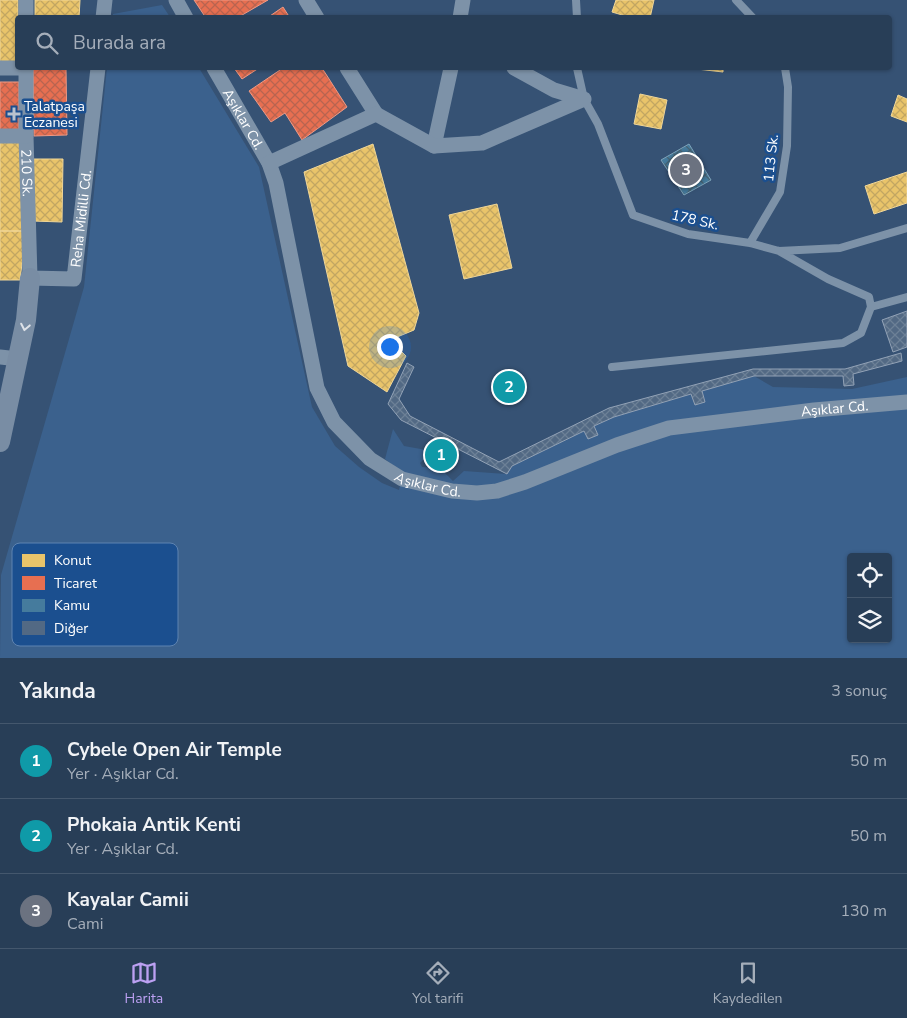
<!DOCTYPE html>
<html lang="tr">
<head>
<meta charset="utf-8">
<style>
	:root { --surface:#283e57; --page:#344961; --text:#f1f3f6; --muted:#a5aeba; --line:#44576d; --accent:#bca0f2 }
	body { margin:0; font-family:"Nunito Sans",sans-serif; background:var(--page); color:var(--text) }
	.controls { position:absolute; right:15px; bottom:15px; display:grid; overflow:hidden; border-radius:5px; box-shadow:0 1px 4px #0004 }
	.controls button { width:45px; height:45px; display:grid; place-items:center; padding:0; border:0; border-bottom:1px solid var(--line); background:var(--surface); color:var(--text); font:25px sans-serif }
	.you { position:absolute; left:389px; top:346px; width:18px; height:18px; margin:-12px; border:4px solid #fff; border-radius:50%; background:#1a73e8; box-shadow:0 0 0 8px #1a73e833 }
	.badge { display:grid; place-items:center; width:32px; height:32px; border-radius:50%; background:var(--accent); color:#fff; font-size:16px; font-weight:700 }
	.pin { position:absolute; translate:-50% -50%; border:2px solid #fff; box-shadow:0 1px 5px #0006 }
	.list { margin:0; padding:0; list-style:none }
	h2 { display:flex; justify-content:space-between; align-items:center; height:65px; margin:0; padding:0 20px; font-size:21px }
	h2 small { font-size:16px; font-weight:400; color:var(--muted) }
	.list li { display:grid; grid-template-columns:32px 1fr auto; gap:15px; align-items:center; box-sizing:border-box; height:75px; padding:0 20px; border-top:1px solid var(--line) }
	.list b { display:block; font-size:19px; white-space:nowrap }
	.list p { margin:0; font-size:16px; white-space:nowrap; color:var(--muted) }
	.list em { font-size:16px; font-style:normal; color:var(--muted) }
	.icon { flex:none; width:28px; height:28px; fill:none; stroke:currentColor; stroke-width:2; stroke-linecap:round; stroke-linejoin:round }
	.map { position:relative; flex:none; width:907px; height:658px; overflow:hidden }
	.search { position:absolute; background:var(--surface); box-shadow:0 1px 4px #0004; left:15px; right:15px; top:15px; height:55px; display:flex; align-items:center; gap:12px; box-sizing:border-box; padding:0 18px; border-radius:5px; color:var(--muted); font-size:19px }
	.sheet { height:290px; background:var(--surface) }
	nav { display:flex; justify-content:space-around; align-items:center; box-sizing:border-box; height:70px; border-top:1px solid var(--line); background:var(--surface); font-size:14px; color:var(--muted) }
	nav a { display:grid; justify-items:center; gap:2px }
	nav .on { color:var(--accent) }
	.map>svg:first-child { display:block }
</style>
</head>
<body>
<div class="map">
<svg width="907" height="658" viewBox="0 0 907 658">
	<defs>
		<pattern id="homes-cross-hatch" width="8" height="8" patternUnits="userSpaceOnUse" patternTransform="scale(1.25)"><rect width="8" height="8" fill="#e9c46a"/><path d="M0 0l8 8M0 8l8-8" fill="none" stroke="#c2a662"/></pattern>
		<pattern id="shops-cross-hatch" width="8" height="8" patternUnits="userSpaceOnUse" patternTransform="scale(1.25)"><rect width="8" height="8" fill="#e76f51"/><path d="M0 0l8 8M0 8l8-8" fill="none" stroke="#b86450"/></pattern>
		<pattern id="public-cross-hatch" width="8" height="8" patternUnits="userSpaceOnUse" patternTransform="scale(1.25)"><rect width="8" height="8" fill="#457b9d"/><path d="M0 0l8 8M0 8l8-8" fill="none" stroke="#486474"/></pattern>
		<pattern id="building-cross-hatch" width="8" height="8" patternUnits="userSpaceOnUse" patternTransform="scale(1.25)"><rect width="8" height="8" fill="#526984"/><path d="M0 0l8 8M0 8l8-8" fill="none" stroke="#6c8096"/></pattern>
	</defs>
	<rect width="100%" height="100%" fill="#365274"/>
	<path fill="#3b618d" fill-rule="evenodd" d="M162,5l8,12h-57v-3z
		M107,68h92l60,99 53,240 23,39 24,21 23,16 17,7 4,-17 -18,-14 8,-30 11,17 28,5 -12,12 2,4 18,1 13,13 11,-10 42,3 6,-8 72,-35 4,8 10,-4 -4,-9 20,-9 77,-23 4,11 10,-3 -3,-11 52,-15 19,11 79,2 55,-12v281h-907l1,-83 83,-288zM851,557h37v82h-37z"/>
	<path fill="url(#homes-cross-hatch)" stroke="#f0d697" d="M0,0h18v62h-18z
		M35,0h45l-1,18h-44z
		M616,0h38l-4,18h-18l-20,-6z
		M688,68h35v4z
		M640,94l27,6 -6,29 -27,-5z
		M898,95l9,4v23l-16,-6z
		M24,138l2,93h-26v-92z
		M373,144l46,169 -5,17 -24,10 16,16 -19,36 -39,-26 -44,-194z
		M33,159h30l-1,63 -30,-1z
		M907,172v31l-33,11 -9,-28z
		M497,204l15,64 -48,11 -15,-64z
		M0,231h26l-6,49h-20z"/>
	<path fill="url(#shops-cross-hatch)" stroke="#ee9a85" d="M194,0h74l-31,18h-31z
		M283,7l7,11h-23z
		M33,68h33l1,67 -33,1z
		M234,68h25l-17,11z
		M283,68h39l25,39 -45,33 -17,-27 -14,9 -22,-31z
		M0,82h19v50h-19z"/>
	<path fill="url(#public-cross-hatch)" stroke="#7da3ba" d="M689,144l22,36 -27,15 -23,-35z"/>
	<path fill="url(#building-cross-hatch)" stroke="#92a2b6" d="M907,311v36l-14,5 -11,-32z
		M901,353l1,8 -49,13 1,11 -10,1 -1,-10h-89l-52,15 3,11 -10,3 -4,-11 -77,23 -20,9 4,9 -10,4 -4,-8 -72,35 -5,8 -106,-54 -13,-16 19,-41 7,4 -15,32 11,17 89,46 110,-54 144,-39h92z"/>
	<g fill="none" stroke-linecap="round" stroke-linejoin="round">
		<path stroke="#7d92a8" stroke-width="8" d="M576,0l1,18
			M736,0l17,18
			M577,68l7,31 14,25 35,91 55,19 62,9 29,8 61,-3 67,-20
			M750,243l30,-51 7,-46 1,-59 -3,-19
			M871,307l36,-10
			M612,367l231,-24 18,-10 10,-26 -2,-10 -41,-18 -49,-28"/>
		<g stroke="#7d92a8" stroke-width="15">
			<path d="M176,0l10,18"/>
			<path d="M306,0l11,18"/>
			<path d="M26,18v-18"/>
			<path d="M103,18l2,-18"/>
			<path d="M460,18l3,-18"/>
			<path d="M0,68h26"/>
			<path id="s1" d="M26,68v68l4,142 44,1 24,-211"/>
			<path id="s2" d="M214,68l55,95 7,20 41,205 17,34 36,37 32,20 50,12 25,2 20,-2 28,-9 92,-37 52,-17 145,-18 93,-8"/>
			<path d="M347,68l29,46"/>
			<path d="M0,136h26"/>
			<path d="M434,146l17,-78"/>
			<path d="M269,163l107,-49 58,32 48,-3 102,-44 -30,-9 -40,-22"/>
			<path d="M0,357l18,2"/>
		</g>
		<path stroke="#798da4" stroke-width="20" d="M0,442l26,-122 4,-42"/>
	</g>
	<defs><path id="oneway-chevron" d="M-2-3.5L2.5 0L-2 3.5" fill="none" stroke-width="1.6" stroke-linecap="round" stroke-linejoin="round" transform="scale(1.25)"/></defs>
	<use stroke="#dee2e8" href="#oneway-chevron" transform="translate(25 327) rotate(101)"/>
	<path fill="#b9c2ce" stroke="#1b4f8f" stroke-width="2" d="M11.5 106.5h5v5h5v5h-5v5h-5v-5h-5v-5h5z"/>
	<g text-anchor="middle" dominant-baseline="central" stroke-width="5" stroke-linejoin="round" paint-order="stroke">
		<g font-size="14" fill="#fff" stroke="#1b4f8f" text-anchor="start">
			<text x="24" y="106">Talatpaşa<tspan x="24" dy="16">Eczanesi</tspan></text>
		</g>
		<g font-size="14" fill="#fff" stroke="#1b4f8f">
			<text stroke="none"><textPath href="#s2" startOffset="59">Aşıklar Cd.</textPath></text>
			<text transform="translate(771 158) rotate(-84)">113 Sk.</text>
			<text stroke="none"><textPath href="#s1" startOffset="105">210 Sk.</textPath></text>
			<text stroke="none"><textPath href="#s1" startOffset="315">Reha Midilli Cd.</textPath></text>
			<text transform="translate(695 220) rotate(13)">178 Sk.</text>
			<text stroke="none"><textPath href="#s2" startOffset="914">Aşıklar Cd.</textPath></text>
			<text stroke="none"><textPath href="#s2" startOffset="494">Aşıklar Cd.</textPath></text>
		</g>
	</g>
	<rect x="12" y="543" width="166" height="103" rx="8" fill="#1b4f8f" stroke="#5f84b1" stroke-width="1"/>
	<rect x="22" y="554" width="23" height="13" fill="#e9c46a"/>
	<rect x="22" y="576" width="23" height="14" fill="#e76f51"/>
	<rect x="22" y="599" width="23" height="13" fill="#457b9d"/>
	<rect x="22" y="621" width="23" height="14" fill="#526984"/>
	<g font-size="14" fill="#fff">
		<text x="54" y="565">Konut</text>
		<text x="54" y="588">Ticaret</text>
		<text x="54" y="610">Kamu</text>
		<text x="54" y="633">Diğer</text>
	</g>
</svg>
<div class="controls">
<button><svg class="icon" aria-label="locate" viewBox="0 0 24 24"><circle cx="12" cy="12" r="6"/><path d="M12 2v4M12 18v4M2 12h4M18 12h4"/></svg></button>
<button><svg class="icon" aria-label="layers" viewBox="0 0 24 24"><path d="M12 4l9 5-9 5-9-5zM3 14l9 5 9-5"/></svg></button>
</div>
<div class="you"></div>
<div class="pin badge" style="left:441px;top:455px;background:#0f9aa8">1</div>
<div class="pin badge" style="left:509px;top:387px;background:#0f9aa8">2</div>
<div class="pin badge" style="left:686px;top:170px;background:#6b7280">3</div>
<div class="search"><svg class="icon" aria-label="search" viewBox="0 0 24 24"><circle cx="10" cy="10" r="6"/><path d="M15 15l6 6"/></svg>Burada ara</div>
</div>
<section class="sheet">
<h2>Yakında<small>3 sonuç</small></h2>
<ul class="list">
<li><span class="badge" style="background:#0f9aa8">1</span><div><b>Cybele Open Air Temple</b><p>Yer · Aşıklar Cd.</p></div><em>50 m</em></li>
<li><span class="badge" style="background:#0f9aa8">2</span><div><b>Phokaia Antik Kenti</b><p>Yer · Aşıklar Cd.</p></div><em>50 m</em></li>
<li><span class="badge" style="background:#6b7280">3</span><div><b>Kayalar Camii</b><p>Cami</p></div><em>130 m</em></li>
</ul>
</section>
<nav>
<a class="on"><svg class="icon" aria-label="map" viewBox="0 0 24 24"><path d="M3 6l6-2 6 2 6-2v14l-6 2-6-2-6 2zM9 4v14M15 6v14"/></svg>Harita</a>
<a><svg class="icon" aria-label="directions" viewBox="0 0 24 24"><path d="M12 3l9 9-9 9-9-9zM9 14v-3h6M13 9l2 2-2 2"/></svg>Yol tarifi</a>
<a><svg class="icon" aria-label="saved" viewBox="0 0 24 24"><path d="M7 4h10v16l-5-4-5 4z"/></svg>Kaydedilen</a>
</nav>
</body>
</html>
